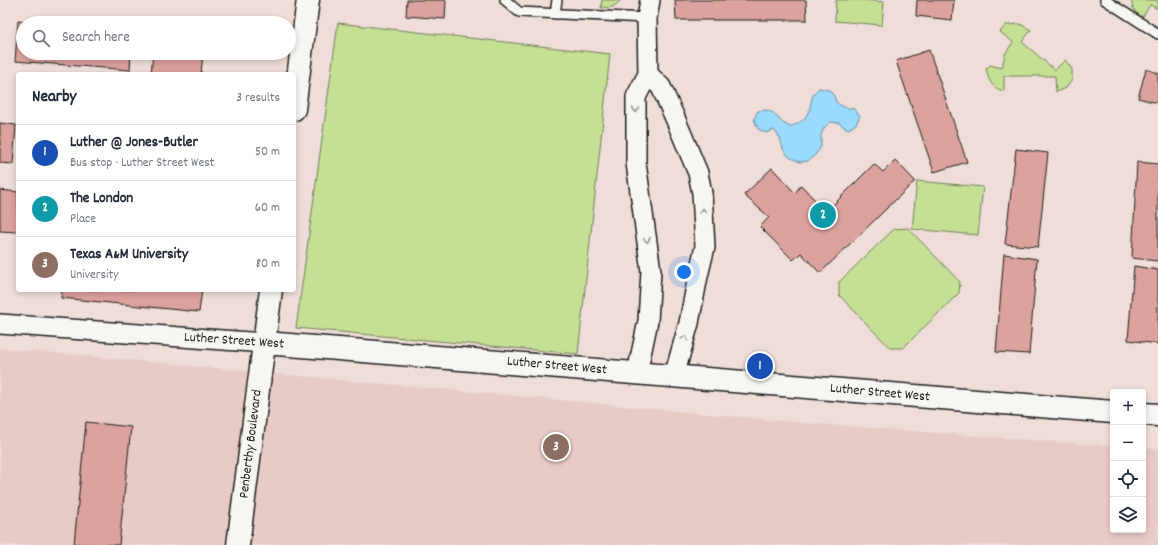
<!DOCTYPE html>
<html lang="en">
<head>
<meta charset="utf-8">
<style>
	:root { --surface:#fff; --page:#f2f2f3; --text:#1f2937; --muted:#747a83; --line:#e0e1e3; --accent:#7c3aed }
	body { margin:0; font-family:Dekko,sans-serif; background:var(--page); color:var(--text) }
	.controls { position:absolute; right:12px; bottom:12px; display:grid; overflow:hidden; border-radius:4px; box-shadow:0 2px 6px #0003 }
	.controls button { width:36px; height:36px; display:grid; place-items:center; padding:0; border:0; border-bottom:1px solid var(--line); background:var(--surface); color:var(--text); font:20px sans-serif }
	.you { position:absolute; left:684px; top:272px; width:14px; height:14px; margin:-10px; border:3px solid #fff; border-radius:50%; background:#1a73e8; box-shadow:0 0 0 6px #1a73e833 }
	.badge { display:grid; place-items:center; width:26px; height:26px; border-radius:50%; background:var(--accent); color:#fff; font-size:13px; font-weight:700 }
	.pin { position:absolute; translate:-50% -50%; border:2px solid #fff; box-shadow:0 1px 4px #0006 }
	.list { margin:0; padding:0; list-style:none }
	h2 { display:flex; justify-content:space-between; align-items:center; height:52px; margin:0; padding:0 16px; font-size:17px }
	h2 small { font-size:13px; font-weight:400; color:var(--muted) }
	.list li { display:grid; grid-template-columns:26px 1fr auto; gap:12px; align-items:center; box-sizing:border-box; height:56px; padding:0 16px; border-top:1px solid var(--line) }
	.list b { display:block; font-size:15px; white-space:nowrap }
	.list p { margin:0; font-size:13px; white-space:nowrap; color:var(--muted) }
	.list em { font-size:13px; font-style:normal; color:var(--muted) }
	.icon { flex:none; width:22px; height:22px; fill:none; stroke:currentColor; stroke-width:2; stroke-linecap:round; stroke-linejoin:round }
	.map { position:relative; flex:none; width:1158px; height:545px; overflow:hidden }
	.search { position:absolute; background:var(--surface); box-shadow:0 2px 6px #0003; left:16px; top:16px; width:280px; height:44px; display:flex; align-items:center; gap:10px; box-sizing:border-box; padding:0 14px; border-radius:22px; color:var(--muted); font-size:15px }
	.panel { position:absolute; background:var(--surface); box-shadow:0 2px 6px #0003; left:16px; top:72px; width:280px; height:220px; border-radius:4px }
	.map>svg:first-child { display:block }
</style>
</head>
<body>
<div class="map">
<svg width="1158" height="545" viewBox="0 0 1158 545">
	<rect width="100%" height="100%" fill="#eeddd8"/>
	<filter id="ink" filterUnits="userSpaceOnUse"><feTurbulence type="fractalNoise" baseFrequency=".025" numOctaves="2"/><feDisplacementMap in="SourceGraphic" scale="8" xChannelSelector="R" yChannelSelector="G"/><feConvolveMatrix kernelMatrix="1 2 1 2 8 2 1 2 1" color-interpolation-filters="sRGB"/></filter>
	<g filter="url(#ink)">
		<path fill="#e9cbc6" d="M0,348l805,75 308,23v84h30v-82l15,1v96h-1158z"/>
		<path fill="#c5df95" stroke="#707e58" d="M602,0h19l-8,7 -12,1z
			M836,0h27l21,2 -2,23 -47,-4z
			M1132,0h26v9l-8,-4 -8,13c-6,-5 -11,-10 -10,-18z
			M338,23l272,31 -32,300 -282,-26z
			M1020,24l11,6 -9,12 33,28 10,-10 7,9v11l-6,8 -10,4 -1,-16h-51v15c-13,-3 -15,-10 -18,-22l4,-4 12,3 3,-14 8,-12 -13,-10 6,-7z
			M917,181l66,6 -5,48 -66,-6z
			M908,228l52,54 -1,11 -56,55h-13l-51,-53v-13l55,-53z"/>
		<path fill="#9adafc" stroke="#688ea2" d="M819,88l10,2 5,6 2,6 7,5 11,2 6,7 -4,8 -7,5 -5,-2 -5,-4 -9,-1 -6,6 -3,7v12l-5,7 -8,7 -8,1 -11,-5 -6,-8 -3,-11 -6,-8 -8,3 -8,-4 -4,-10 4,-8 8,-1 6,2 11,11 7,4c6,-3 13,-5 16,-11 8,-11 1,-17 13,-28z"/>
		<path fill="#dca29d" stroke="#1c1c1c" d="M407,0h39l-1,19 -39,-3z
			M675,0h131l1,20h-131z
			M917,0h37l-2,20 -36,-4z
			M18,21l26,2h-21v30h108l-1,17 -115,-9z
			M929,50l38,112 -33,10 -38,-111z
			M153,53h50l-2,21h-50z
			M1146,69l12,4v30l-20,-5z
			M0,123l16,2 -3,39 -13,-1z
			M1016,149l32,4 -10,94 -33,-3z
			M895,160l20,21 -95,92 -19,-20 -8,7 -33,-33 9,-10 -25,-22 28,-27 23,25 6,-8 25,27 48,-48 9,8z
			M1137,162l21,2v97l-26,-3z
			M0,190l18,2v40l-18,-1z
			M1004,254l33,5 -8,95 -33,-2z
			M1134,266l24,4v74l-30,-4z
			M62,290h140l-3,22 -138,-14z
			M86,422l45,5 -12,118 -45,-1z"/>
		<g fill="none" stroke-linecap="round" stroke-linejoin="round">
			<defs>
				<path id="service" d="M505,0l14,12 128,6
					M1105,0l53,34
					M555,14l2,-14"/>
				<path id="minor" d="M648,74l13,13 14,31 23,55 4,20 3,54 -7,29 -9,47 -15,53
					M0,324l265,19
					M637,373l11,-52 3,-50 -15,-108v-66l12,-23 -1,-56 3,-18"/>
				<path id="tertiary" d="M294,109l14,-109
					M265,343l848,69
					M1143,414l15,1
					M238,545l33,-255"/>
			</defs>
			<use href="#service" stroke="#1c1c1c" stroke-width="12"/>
			<use href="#minor" stroke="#1c1c1c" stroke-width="22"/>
			<use href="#tertiary" stroke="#1c1c1c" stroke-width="25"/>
			<use href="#service" stroke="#f6f6f2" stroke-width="9"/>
			<use href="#minor" stroke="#f6f6f2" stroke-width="19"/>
			<use href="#tertiary" stroke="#f6f6f2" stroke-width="22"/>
		</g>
		<defs><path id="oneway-chevron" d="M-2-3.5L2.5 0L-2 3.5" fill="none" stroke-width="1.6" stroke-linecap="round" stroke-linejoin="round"/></defs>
		<g stroke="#949492">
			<use href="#oneway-chevron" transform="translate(636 110) rotate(90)"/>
			<use href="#oneway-chevron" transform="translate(703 211) rotate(-93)"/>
			<use href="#oneway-chevron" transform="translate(647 240) rotate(82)"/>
			<use href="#oneway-chevron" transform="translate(685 338) rotate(-74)"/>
		</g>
	</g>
	<g text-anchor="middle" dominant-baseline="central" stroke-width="3.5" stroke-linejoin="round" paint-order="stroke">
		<g font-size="14" fill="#1c1c1c" stroke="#f6f6f2">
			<text transform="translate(234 341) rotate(4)">Luther Street West</text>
			<text transform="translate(557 366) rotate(5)">Luther Street West</text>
			<text transform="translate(880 393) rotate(5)">Luther Street West</text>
			<text transform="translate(251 444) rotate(-83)">Penberthy Boulevard</text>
		</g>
	</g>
</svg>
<div class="controls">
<button>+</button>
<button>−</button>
<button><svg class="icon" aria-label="locate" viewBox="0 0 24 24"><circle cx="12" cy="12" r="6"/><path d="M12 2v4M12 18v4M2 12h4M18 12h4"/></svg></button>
<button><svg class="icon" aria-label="layers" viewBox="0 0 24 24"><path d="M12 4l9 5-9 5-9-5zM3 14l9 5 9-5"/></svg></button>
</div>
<div class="you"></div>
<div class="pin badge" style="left:760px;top:366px;background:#1a4fb4">1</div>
<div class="pin badge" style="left:823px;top:215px;background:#0f9aa8">2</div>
<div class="pin badge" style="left:556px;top:447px;background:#8d6e63">3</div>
<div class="search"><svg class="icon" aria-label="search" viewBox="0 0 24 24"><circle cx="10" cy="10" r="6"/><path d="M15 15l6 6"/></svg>Search here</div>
<section class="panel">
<h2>Nearby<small>3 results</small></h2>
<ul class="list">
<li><span class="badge" style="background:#1a4fb4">1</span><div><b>Luther @ Jones-Butler</b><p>Bus stop · Luther Street West</p></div><em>50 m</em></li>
<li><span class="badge" style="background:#0f9aa8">2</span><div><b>The London</b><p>Place</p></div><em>60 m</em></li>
<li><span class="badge" style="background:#8d6e63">3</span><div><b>Texas A&amp;M University</b><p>University</p></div><em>80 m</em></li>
</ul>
</section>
</div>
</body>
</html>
